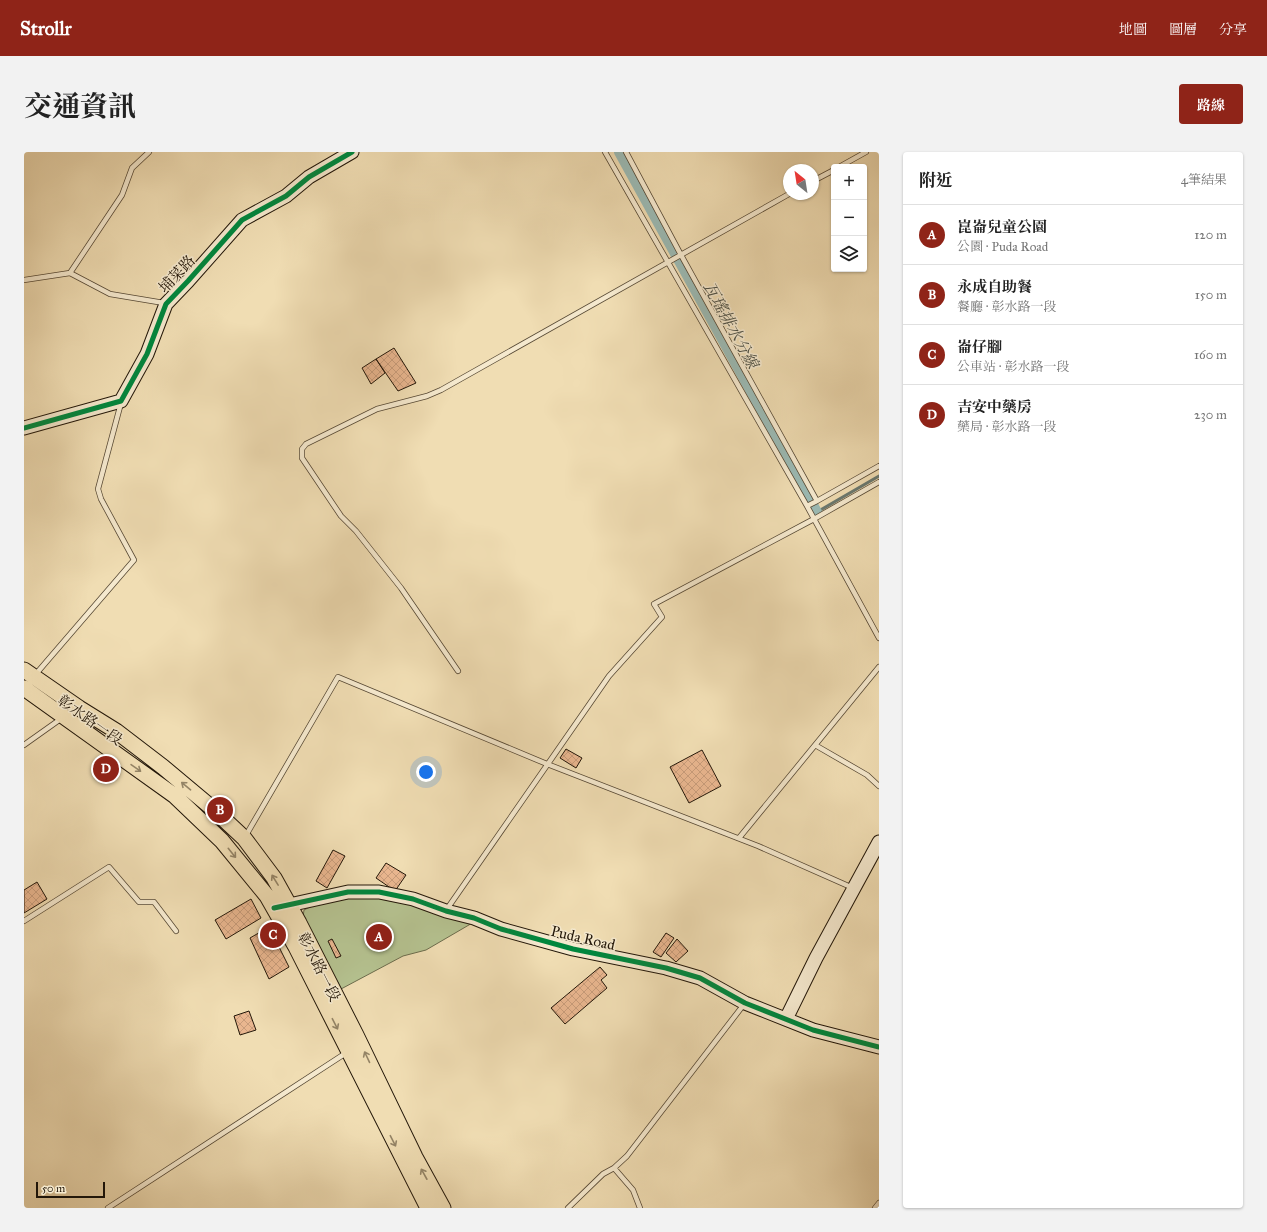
<!DOCTYPE html>
<html lang="zh-TW">
<head>
<meta charset="utf-8">
<style>
	:root { --surface:#fff; --page:#f2f2f2; --text:#222; --muted:#767676; --line:#e0e0e0; --accent:#8f2418 }
	body { margin:0; font-family:"IM FELL Great Primer","Noto Serif TC",serif; background:var(--page); color:var(--text) }
	.controls { position:absolute; right:12px; top:12px; display:grid; overflow:hidden; border-radius:4px; box-shadow:0 1px 3px #0004 }
	.controls button { width:36px; height:36px; display:grid; place-items:center; padding:0; border:0; border-bottom:1px solid var(--line); background:var(--surface); color:var(--text); font:20px sans-serif }
	.compass { position:absolute; left:759px; top:12px; width:36px; height:36px; border-radius:50%; background:var(--surface); box-shadow:0 1px 3px #0004; rotate:330deg }
	.scale { position:absolute; left:12px; bottom:10px; width:69px; box-sizing:border-box; padding-left:4px; border:2px solid #231709; border-top:0; font-size:11px; line-height:14px; white-space:nowrap; color:#231709; -webkit-text-stroke:3px #f5e9ce; paint-order:stroke }
	.you { position:absolute; left:402px; top:620px; width:14px; height:14px; margin:-10px; border:3px solid #fff; border-radius:50%; background:#1a73e8; box-shadow:0 0 0 6px #1a73e833 }
	.badge { display:grid; place-items:center; width:26px; height:26px; border-radius:50%; background:var(--accent); color:#fff; font-size:13px; font-weight:700 }
	.pin { position:absolute; translate:-50% -50%; border:2px solid #fff; box-shadow:0 1px 4px #0006 }
	.list { margin:0; padding:0; list-style:none }
	h2 { display:flex; justify-content:space-between; align-items:center; height:52px; margin:0; padding:0 16px; font-size:17px }
	h2 small { font-size:13px; font-weight:400; color:var(--muted) }
	.list li { display:grid; grid-template-columns:26px 1fr auto; gap:12px; align-items:center; box-sizing:border-box; height:60px; padding:0 16px; border-top:1px solid var(--line) }
	.list b { display:block; font-size:15px; white-space:nowrap }
	.list p { margin:0; font-size:13px; white-space:nowrap; color:var(--muted) }
	.list em { font-size:13px; font-style:normal; color:var(--muted) }
	.icon { flex:none; width:22px; height:22px; fill:none; stroke:currentColor; stroke-width:2; stroke-linecap:round; stroke-linejoin:round }
	.map { position:relative; flex:none; width:855px; height:1056px; overflow:hidden; border-radius:4px }
	header { display:flex; align-items:center; gap:24px; box-sizing:border-box; height:56px; padding:0 20px; background:var(--accent); color:#fff }
	header strong { font-size:19px }
	nav { display:flex; gap:22px; margin-inline-start:auto; font-size:14px }
	.intro { display:flex; align-items:center; justify-content:space-between; box-sizing:border-box; height:96px; padding:0 24px }
	h1 { margin:0; font-size:28px }
	.button { padding:10px 18px; border-radius:4px; background:var(--accent); color:#fff; font-size:14px; font-weight:700 }
	main { display:flex; gap:24px; padding:0 24px }
	aside { flex:1; background:var(--surface); border-radius:4px; box-shadow:0 1px 3px #0004 }
	.map>svg:first-child { display:block }
</style>
</head>
<body>
<header>
<strong>Strollr</strong>
<nav><a>地圖</a><a>圖層</a><a>分享</a></nav>
</header>
<div class="intro"><h1>交通資訊</h1><a class="button">路線</a></div>
<main>
<div class="map">
<svg width="855" height="1056" viewBox="0 0 855 1056">
	<defs>
		<pattern id="building-cross-hatch" width="8" height="8" patternUnits="userSpaceOnUse"><rect width="8" height="8" fill="#e9b68f"/><path d="M0 0l8 8M0 8l8-8" fill="none" stroke="#c89c7a"/></pattern>
	</defs>
	<rect width="100%" height="100%" fill="#f0ddb3"/>
	<filter id="stains"><feTurbulence type="fractalNoise" baseFrequency=".005" numOctaves="4"/><feColorMatrix values="0 0 0 0 .2 0 0 0 0 .09 0 0 0 0 .02 0 0 0 .5 -.17"/></filter>
	<radialGradient id="worn" r=".72"><stop offset=".6" stop-color="#630" stop-opacity="0"/><stop offset="1" stop-color="#630" stop-opacity=".3"/></radialGradient>
	<path fill="#b5c290" stroke="#6c6c4c" d="M355,743l95,27 -48,28 -23,6 -62,33 -39,-65 2,-14 22,-11z"/>
	<g fill="none" stroke-linecap="round" stroke-linejoin="round">
		<path stroke="#6b7970" stroke-width="3" d="M793,360l62,-36"/>
		<path stroke="#9bbab4" stroke-width="10" d="M595,0l198,360"/>
	</g>
	<path fill="url(#building-cross-hatch)" stroke="#231709" d="M370,196l22,35 -18,8 -22,-32z
		M352,207l9,14 -14,11 -9,-16z
		M542,597l16,9 -6,10 -16,-10z
		M678,598l19,36 -32,17 -19,-36z
		M309,698l12,6 -18,32 -11,-7z
		M362,711l20,12 -11,16 -19,-13z
		M13,730l10,17 -23,14v-23z
		M227,747l10,19 -35,21 -11,-19z
		M245,775l20,40 -20,12 -19,-41z
		M642,781l8,5 -13,19 -8,-5z
		M308,787l9,17 -5,2 -8,-17z
		M653,787l11,12 -12,11 -10,-9z
		M576,815l7,8 -6,5 6,8 -42,36 -14,-16z
		M225,859l7,19 -16,5 -6,-19z"/>
	<g fill="none" stroke-linecap="round" stroke-linejoin="round">
		<defs>
			<path id="lane" d="M581,0l202,354 72,132
				M602,0l55,103 136,246 62,-35
				M815,15l27,-15
				M789,29l21,-11
				M46,121l52,-78 10,-27 17,-16
				M0,128l46,-7 40,21 54,9
				M783,354l10,-5
				M434,519l-57,-83 -45,-57 -15,-15 -39,-58v-9l4,-5 71,-35 50,-13 14,-6 348,-196
				M11,523l99,-115 -33,-61 -3,-10 23,-86
				M0,593l38,-27
				M791,593l52,30 12,11
				M221,685l93,-160 209,87 211,82 95,42
				M715,686l140,-171
				M423,757l162,-233 53,-59 -8,-13 160,-85 65,-37
				M0,769l85,-54 30,35h15l22,29
				M590,1016l19,22 7,18
				M84,1056l238,-155
				M544,1056l35,-34 11,-6 13,-12 118,-153
				M851,1056l4,-5"/>
			<path id="secondary" d="M0,276l97,-27 26,-47 19,-50 22,-23 54,-61 44,-24 23,-19 43,-25
				M256,755l68,-15h31l34,7 33,12 28,7 27,11 72,20 93,19 34,10 45,25 68,27 66,17
				M762,867l30,-61 63,-116"/>
			<path id="primary" d="M0,518l55,38 37,23 47,36 49,41 32,30 30,40 25,45 57,112 59,122 28,51
				M0,536l151,108 47,45 45,55 29,51 132,261"/>
		</defs>
		<use href="#lane" stroke="#564834" stroke-width="6"/>
		<use href="#secondary" stroke="#231709" stroke-width="15"/>
		<use href="#primary" stroke="#231709" stroke-width="17"/>
		<use href="#lane" stroke="#f5e9ce" stroke-width="4.5"/>
		<use href="#secondary" stroke="#f5e9ce" stroke-width="13"/>
		<use href="#primary" stroke="#f0ddb3" stroke-width="15"/>
		<defs>
			<path id="cycleway" d="M0,276l97,-27 26,-47 19,-50 22,-23 54,-61 44,-24 23,-19 43,-25
				M250,756l74,-16h31l34,7 33,12 28,7 27,11 72,20 93,19 34,10 45,25 68,27 66,17"/>
		</defs>
		<use href="#cycleway" stroke="#f5e9ce" stroke-width="8"/>
		<use href="#cycleway" stroke="#00873e" stroke-width="5"/>
	</g>
	<defs><path id="oneway-shaft" d="M-6 0H5M1.5-3L5.5 0L1.5 3" fill="none" stroke-width="1.6" stroke-linecap="round" stroke-linejoin="round"/></defs>
	<g stroke="#948466">
		<use href="#oneway-shaft" transform="translate(112 616) rotate(35)"/>
		<use href="#oneway-shaft" transform="translate(162 634) rotate(-140)"/>
		<use href="#oneway-shaft" transform="translate(208 701) rotate(51)"/>
		<use href="#oneway-shaft" transform="translate(251 728) rotate(-122)"/>
		<use href="#oneway-shaft" transform="translate(311 872) rotate(63)"/>
		<use href="#oneway-shaft" transform="translate(343 905) rotate(-115)"/>
		<use href="#oneway-shaft" transform="translate(369 989) rotate(63)"/>
		<use href="#oneway-shaft" transform="translate(400 1022) rotate(-119)"/>
	</g>
	<g text-anchor="middle" dominant-baseline="central" stroke-width="3" stroke-linejoin="round" paint-order="stroke">
		<g font-size="15" fill="#231709" stroke="#f5e9ce">
			<text transform="translate(153 122) rotate(-47)">埔菜路</text>
			<text transform="translate(66 568) rotate(35)">彰水路一段</text>
			<text transform="translate(559 786) rotate(13)">Puda Road</text>
			<text transform="translate(295 815) rotate(63)">彰水路一段</text>
		</g>
		<g font-size="16" font-style="italic" fill="#4d5045" stroke="#f5e9ce">
			<text transform="translate(707 173) rotate(61)">瓦瑤排水分線</text>
		</g>
	</g>
	<rect width="100%" height="100%" filter="url(#stains)"/>
	<rect width="100%" height="100%" fill="url(#worn)"/>
</svg>
<div class="controls">
<button>+</button>
<button>−</button>
<button><svg class="icon" aria-label="layers" viewBox="0 0 24 24"><path d="M12 4l9 5-9 5-9-5zM3 14l9 5 9-5"/></svg></button>
</div>
<svg class="compass" viewBox="-18 -18 36 36"><path d="M0-13l5 13h-10z" fill="#e53935"/><path d="M0 13l5-13h-10z" fill="#767676"/></svg>
<div class="scale">50 m</div>
<div class="you"></div>
<div class="pin badge" style="left:355px;top:785px">A</div>
<div class="pin badge" style="left:196px;top:658px">B</div>
<div class="pin badge" style="left:249px;top:783px">C</div>
<div class="pin badge" style="left:82px;top:617px">D</div>
</div>
<aside>
<h2>附近<small>4筆結果</small></h2>
<ul class="list">
<li><span class="badge">A</span><div><b>崑崙兒童公園</b><p>公園 · Puda Road</p></div><em>120 m</em></li>
<li><span class="badge">B</span><div><b>永成自助餐</b><p>餐廳 · 彰水路一段</p></div><em>150 m</em></li>
<li><span class="badge">C</span><div><b>崙仔腳</b><p>公車站 · 彰水路一段</p></div><em>160 m</em></li>
<li><span class="badge">D</span><div><b>吉安中藥房</b><p>藥局 · 彰水路一段</p></div><em>230 m</em></li>
</ul>
</aside>
</main>
</body>
</html>
